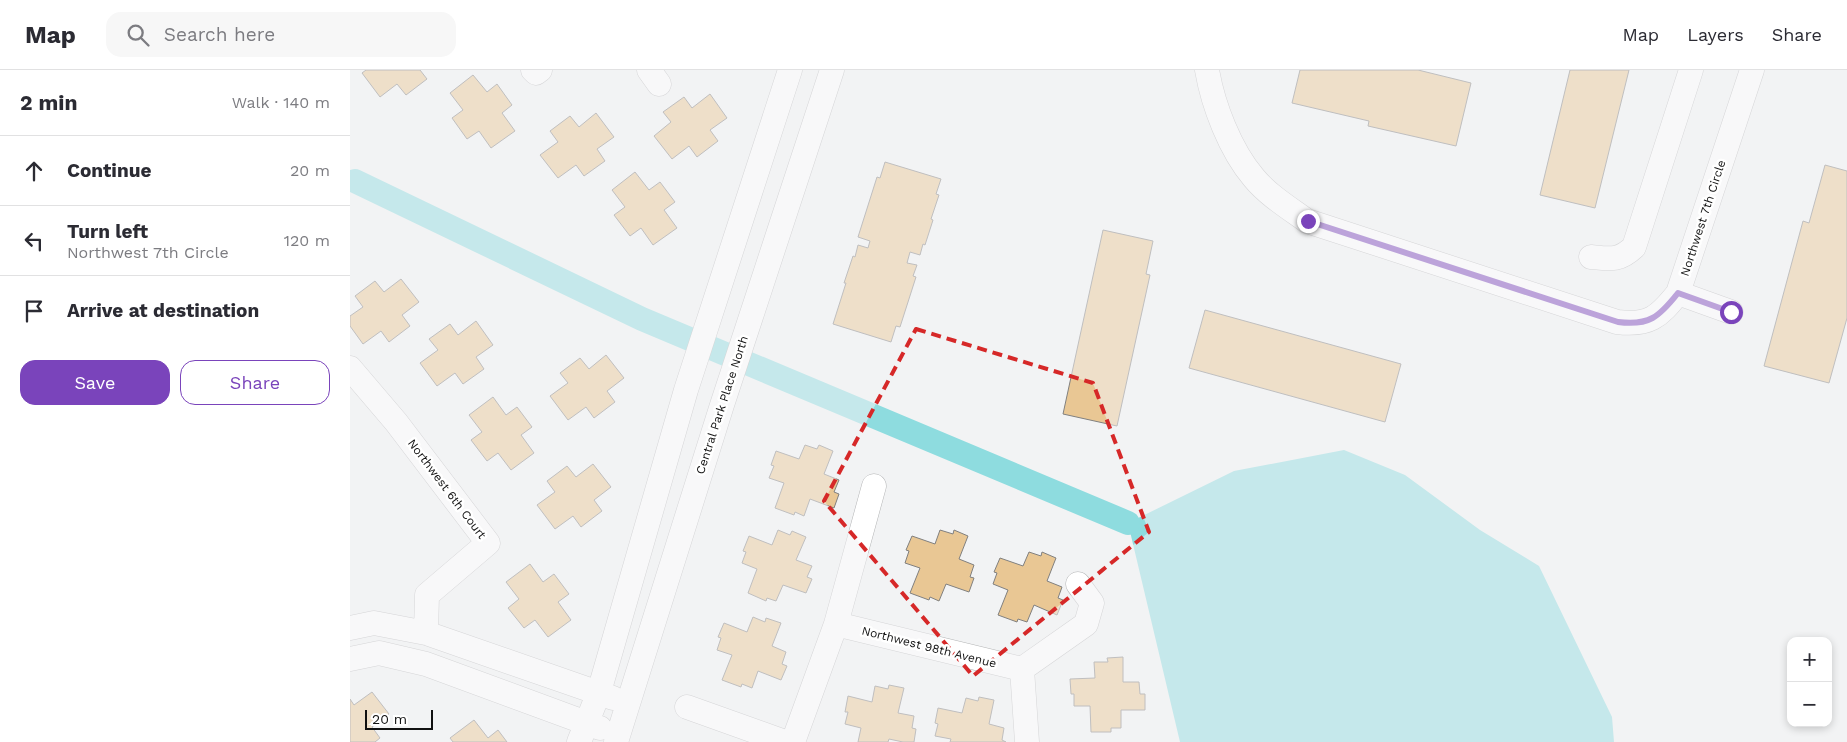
<!DOCTYPE html>
<html lang="en">
<head>
<meta charset="utf-8">
<style>
	:root { --surface:#fff; --page:#f7f7f7; --text:#2b2b33; --muted:#7c7c81; --line:#e1e1e2; --accent:#7a44bb }
	body { margin:0; font-family:"Work Sans",sans-serif; background:var(--page); color:var(--text) }
	.controls { position:absolute; right:15px; bottom:15px; display:grid; overflow:hidden; border-radius:10px; box-shadow:0 2px 8px #0003 }
	.controls button { width:45px; height:45px; display:grid; place-items:center; padding:0; border:0; border-bottom:1px solid var(--line); background:var(--surface); color:var(--text); font:25px sans-serif }
	.scale { position:absolute; left:15px; bottom:12px; width:68px; box-sizing:border-box; padding-left:5px; border:2px solid #111; border-top:0; font-size:14px; line-height:18px; white-space:nowrap; color:#111; -webkit-text-stroke:4px #fff; paint-order:stroke }
	.stop { position:absolute; width:15px; height:15px; margin:-11px; border:4px solid #7a44bb; border-radius:50%; background:#fff }
	.stop.end { background:#7a44bb; border-color:#fff; box-shadow:0 1px 5px #0008 }
	.list { margin:0; padding:0; list-style:none }
	h2 { display:flex; justify-content:space-between; align-items:center; height:65px; margin:0; padding:0 20px; font-size:21px }
	h2 small { font-size:16px; font-weight:400; color:var(--muted) }
	.list li { display:grid; grid-template-columns:32px 1fr auto; gap:15px; align-items:center; box-sizing:border-box; height:70px; padding:0 20px; border-top:1px solid var(--line) }
	.list b { display:block; font-size:19px; white-space:nowrap }
	.list p { margin:0; font-size:16px; white-space:nowrap; color:var(--muted) }
	.list em { font-size:16px; font-style:normal; color:var(--muted) }
	.actions { display:flex; gap:10px; padding:15px 20px }
	.actions a { flex:1; padding:11px 0; border:1px solid var(--accent); border-radius:15px; text-align:center; font-size:18px; color:var(--accent) }
	.actions .main { background:var(--accent); color:#fff }
	.icon { flex:none; width:28px; height:28px; fill:none; stroke:currentColor; stroke-width:2; stroke-linecap:round; stroke-linejoin:round }
	.map { position:relative; flex:none; width:1497px; height:672px; overflow:hidden }
	header { display:flex; align-items:center; gap:30px; box-sizing:border-box; height:70px; padding:0 25px; background:var(--surface); border-bottom:1px solid var(--line) }
	header strong { font-size:24px }
	nav { display:flex; gap:28px; margin-inline-start:auto; font-size:18px }
	.search { width:350px; height:45px; background:var(--page); display:flex; align-items:center; gap:12px; box-sizing:border-box; padding:0 18px; border-radius:15px; color:var(--muted); font-size:19px }
	main { display:flex }
	aside { flex:1; background:var(--surface) }
	.map>svg:first-child { display:block }
</style>
</head>
<body>
<header>
<strong>Map</strong>
<div class="search"><svg class="icon" aria-label="search" viewBox="0 0 24 24"><circle cx="10" cy="10" r="6"/><path d="M15 15l6 6"/></svg>Search here</div>
<nav><a>Map</a><a>Layers</a><a>Share</a></nav>
</header>
<main>
<aside>
<h2>2 min<small>Walk · 140 m</small></h2>
<ul class="list">
<li><svg class="icon" aria-label="ahead" viewBox="0 0 24 24"><path d="M12 20V5M6 11l6-6 6 6"/></svg><div><b>Continue</b></div><em>20 m</em></li>
<li><svg class="icon" aria-label="left" viewBox="0 0 24 24"><path d="M17 20v-9H6M10 6l-5 5 5 5"/></svg><div><b>Turn left</b><p>Northwest 7th Circle</p></div><em>120 m</em></li>
<li><svg class="icon" aria-label="arrive" viewBox="0 0 24 24"><path d="M6 21V4h12l-3 4 3 4H6"/></svg><div><b>Arrive at destination</b></div></li>
</ul>
<div class="actions"><a class="main">Save</a><a>Share</a></div>
</aside>
<div class="map">
<svg width="1497" height="672" viewBox="0 0 1497 672">
	<rect width="100%" height="100%" fill="#f2f3f4"/>
	<path fill="#8edcdf" d="M994,380l61,25 75,55 59,36 73,151 2,25h-434l-52,-219 106,-52z"/>
	<g fill="none" stroke-linecap="round" stroke-linejoin="round">
		<path stroke="#8edcdf" stroke-width="24" d="M5,111l287,138 486,204"/>
	</g>
	<path fill="#e9c794" stroke="#81807f" d="M16,0h54l7,9 -21,16 -9,-11 -17,13 -18,-24z
		M950,0h118l53,13 -15,63 -88,-20 1,-5 -77,-18z
		M1220,0h59l-34,138 -55,-13z
		M123,5l14,17 10,-8 15,21 -10,8 13,18 -24,17 -12,-17 -12,8 -15,-21 11,-8 -13,-17z
		M360,24l17,24 -17,12 8,11 -21,16 -8,-11 -17,13 -18,-23 17,-14 -8,-10 21,-15 8,11z
		M246,43l18,24 -17,12 8,12 -21,15 -8,-11 -18,13 -18,-23 18,-13 -8,-11 20,-15 9,11z
		M535,92l56,17 -5,15 3,1 -8,24 2,1 -8,25 -2,-1 -3,11 -10,-3 -3,11 10,2 -4,11 3,1 -16,50 -4,-1 -5,16 -58,-18 13,-41h-2l9,-27 2,1 3,-12 10,3 2,-7 -12,-4 19,-60 3,1z
		M1475,95l22,6v147l-18,65 -65,-17 39,-145 6,2z
		M285,102l14,18 11,-8 15,20 -11,8 13,18 -24,17 -12,-17 -11,8 -16,-21 11,-8 -13,-17z
		M753,160l50,11 -7,33 4,1 -33,151 -54,-12z
		M51,209l18,23 -17,13 8,11 -21,16 -8,-11 -18,13 -13,-18v-10l13,-9 -8,-11 20,-15 9,11z
		M855,240l196,54 -16,58 -196,-54z
		M126,251l17,24 -17,12 8,12 -21,15 -8,-11 -18,13 -17,-23 18,-13 -9,-11 21,-15 8,11z
		M256,285l18,23 -17,13 8,11 -21,16 -8,-11 -18,13 -18,-24 18,-13 -8,-10 20,-15 9,11z
		M143,327l13,18 11,-8 15,20 -11,8 13,18 -23,17 -13,-17 -11,8 -16,-21 11,-8 -13,-17z
		M455,375l12,4 2,-4 14,6 -9,23 15,6 -5,12 5,2 -5,14 -24,-9 -6,17 -9,-4 -1,3 -19,-7 9,-25 -15,-5 5,-12 -3,-1 5,-14 23,8z
		M243,394l18,23 -17,13 8,11 -21,16 -8,-11 -18,13 -18,-24 18,-13 -8,-11 20,-15 9,11z
		M428,460l12,5 2,-4 14,6 -10,23 16,6 -5,11 5,2 -6,14 -23,-8 -7,16 -9,-3 -1,3 -18,-8 9,-24 -15,-6 4,-11 -3,-1 6,-15 23,9z
		M590,460l13,4 1,-4 14,6 -9,23 15,6 -4,12 4,1 -5,14 -23,-8 -7,17 -9,-4 -1,3 -19,-7 10,-25 -15,-5 4,-12 -3,-1 6,-14 23,8z
		M679,482l12,4 1,-4 14,6 -9,23 15,6 -4,11 5,2 -6,15 -23,-10 -7,17 -9,-3 -1,3 -19,-7 10,-25 -15,-6 4,-11 -3,-1 6,-14 23,8z
		M180,494l13,18 11,-8 15,20 -11,8 13,18 -23,17 -13,-17 -11,8 -16,-20 11,-9 -13,-17z
		M403,547l12,5 1,-4 15,5 -9,23 14,6 -4,12 5,2 -6,14 -23,-9 -6,17 -10,-4 -1,3 -19,-7 10,-25 -15,-5 4,-12 -3,-1 6,-14 23,9z
		M773,587v25h16l1,12h5v16h-24v18h-10v4h-20l-1,-26h-16v-12h-3l-1,-15 25,-1 -1,-16h14l-1,-4z
		M539,615l15,3 -6,25 16,3 -2,12 4,1 -2,13h-11l-14,-3 -1,3h-30l3,-14 -16,-4 3,-12h-3l3,-16 24,6 3,-16 13,3z
		M22,622l17,22 -17,13 8,11 -5,4h-25v-43l4,6z
		M629,627l15,3 -5,24 15,4 -2,12 4,2h-56l1,-3 -16,-3 3,-12 -3,-1 3,-15 24,5 4,-15 12,3z
		M124,650l14,18 10,-8 9,12h-54l-3,-4z"/>
	<g fill="none" stroke-linecap="round" stroke-linejoin="round">
		<defs>
			<path id="minor" d="M183,0l3,3 4,-3
				M299,0l10,14
				M857,0c6,35 23,80 47,108 14,17 35,30 53,43l310,101c32,4 42,-5 61,-29l74,-223
				M1241,187c20,2 28,4 43,-10l57,-177
				M1328,223l53,19
				M0,298l46,54 92,121 -61,52 -1,38
				M486,554l38,-138
				M0,558l24,-5 52,10 187,65
				M0,589l29,-6 47,11 174,64
				M672,599l64,-45 6,-21 -14,-19
				M672,599l5,73
				M337,637l98,35
				M229,672l20,-50 87,-302 104,-320
				M266,672l106,-337 110,-335
				M443,672l43,-118 186,45"/>
		</defs>
		<use href="#minor" stroke="#b3b4b5" stroke-width="25"/>
		<use href="#minor" stroke="#fff" stroke-width="24"/>
	</g>
	<g fill="none" stroke-linecap="round" stroke-linejoin="round">
		<path stroke="#7a44bb" stroke-width="6" d="M958,151l310,101c31,4 41,-5 60,-29l53,19"/>
	</g>
	<path d="M0 0H1497V672H0ZM566,259l177,54 56,149 -176,144 -149,-175z" fill="#f2f3f4" fill-opacity=".55" fill-rule="evenodd"/>
	<path fill="none" stroke="#d62828" stroke-width="4" stroke-dasharray="10 6" stroke-linejoin="round" d="M566,259l177,54 56,149 -176,144 -149,-175z"/>
	<g text-anchor="middle" dominant-baseline="central" stroke-width="5" stroke-linejoin="round" paint-order="stroke">
		<g font-size="12" fill="#111" stroke="#fff">
			<text transform="translate(1353 148) rotate(-72)">Northwest 7th Circle</text>
			<text transform="translate(372 335) rotate(-72)">Central Park Place North</text>
			<text transform="translate(97 419) rotate(53)">Northwest 6th Court</text>
			<text transform="translate(579 577) rotate(14)">Northwest 98th Avenue</text>
		</g>
	</g>
</svg>
<div class="controls">
<button>+</button>
<button>−</button>
</div>
<div class="scale">20 m</div>
<div class="stop" style="left:1381px;top:242px"></div>
<div class="stop end" style="left:958px;top:151px"></div>
</div>
</main>
</body>
</html>
